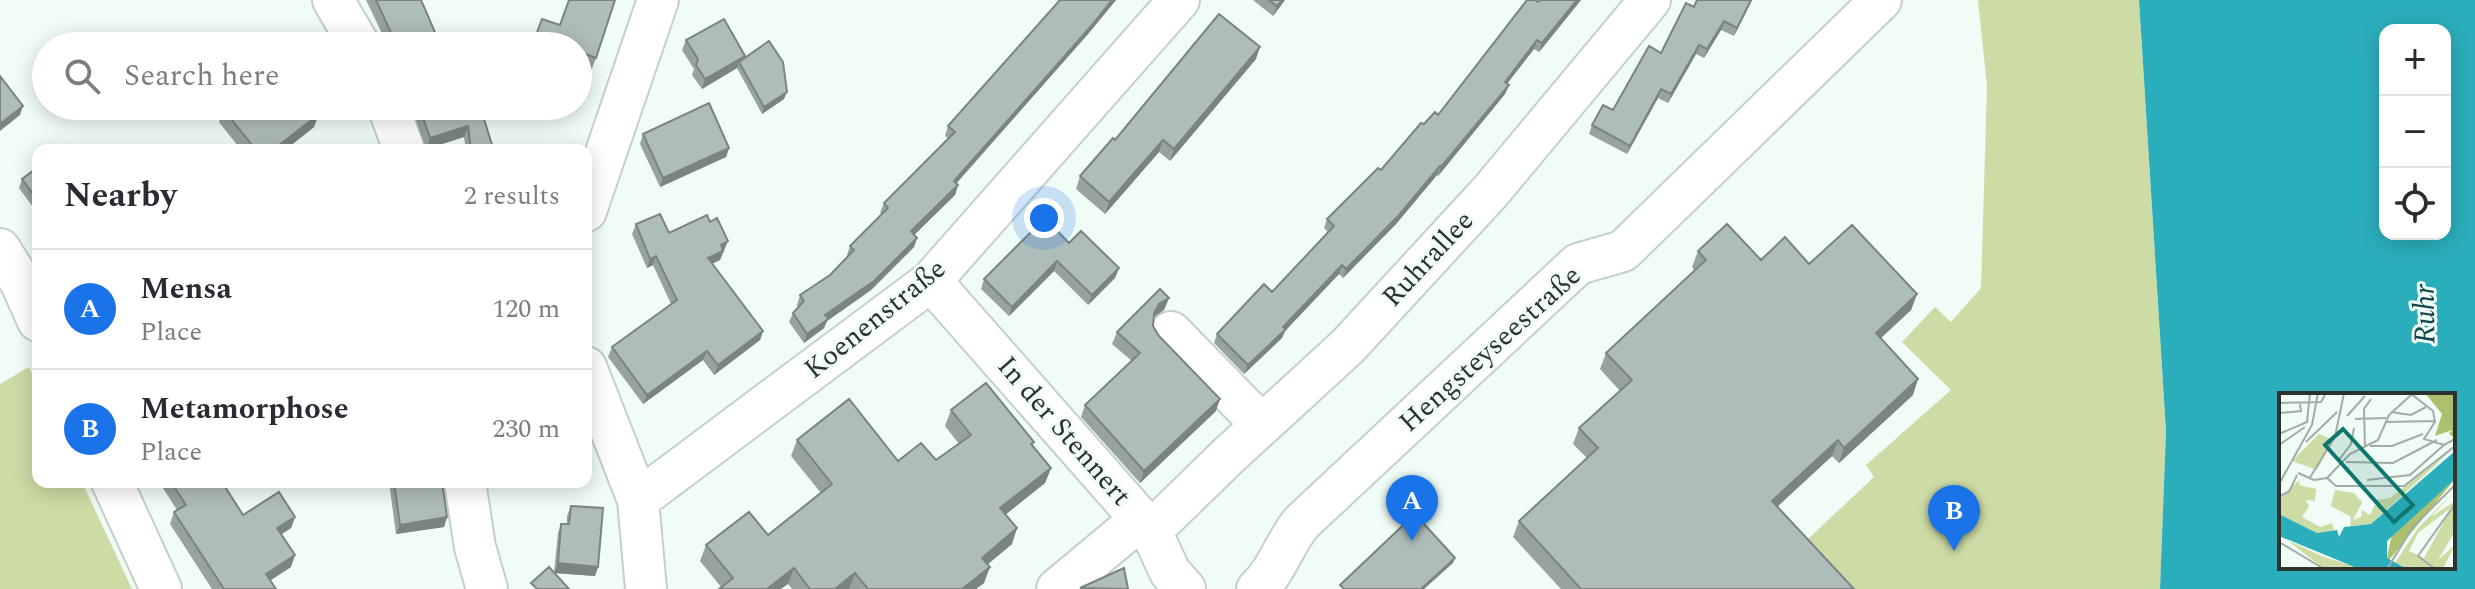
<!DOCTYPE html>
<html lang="en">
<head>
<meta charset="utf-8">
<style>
	:root { --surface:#fff; --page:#f2f2f3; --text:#2b2b33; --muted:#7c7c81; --line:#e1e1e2; --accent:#1a73e8 }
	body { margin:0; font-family:Spectral,serif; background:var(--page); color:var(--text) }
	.controls { position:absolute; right:24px; top:24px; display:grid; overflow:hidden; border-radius:16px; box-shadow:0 4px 20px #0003 }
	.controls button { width:72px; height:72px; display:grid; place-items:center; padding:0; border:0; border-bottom:2px solid var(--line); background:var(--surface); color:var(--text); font:40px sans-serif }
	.you { position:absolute; left:1044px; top:218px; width:28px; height:28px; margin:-20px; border:6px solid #fff; border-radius:50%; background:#1a73e8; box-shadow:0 0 0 12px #1a73e833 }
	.badge { display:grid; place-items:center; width:52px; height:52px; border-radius:50%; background:var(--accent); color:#fff; font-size:26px; font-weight:700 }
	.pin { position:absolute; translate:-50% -66px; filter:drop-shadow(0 2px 4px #0008) }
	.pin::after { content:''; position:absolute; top:42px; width:28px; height:24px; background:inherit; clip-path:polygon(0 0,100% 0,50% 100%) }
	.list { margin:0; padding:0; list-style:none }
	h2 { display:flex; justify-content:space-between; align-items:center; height:104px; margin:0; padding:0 32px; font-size:34px }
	h2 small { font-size:26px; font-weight:400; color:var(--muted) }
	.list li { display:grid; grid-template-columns:52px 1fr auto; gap:24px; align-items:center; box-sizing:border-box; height:120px; padding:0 32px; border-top:2px solid var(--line) }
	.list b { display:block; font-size:30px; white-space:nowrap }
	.list p { margin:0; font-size:26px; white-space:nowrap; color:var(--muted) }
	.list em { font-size:26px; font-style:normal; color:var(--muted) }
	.icon { flex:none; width:44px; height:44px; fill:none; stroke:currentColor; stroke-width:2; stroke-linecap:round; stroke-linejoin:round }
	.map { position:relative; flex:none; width:2475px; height:589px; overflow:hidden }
	.search { position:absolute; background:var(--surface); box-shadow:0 4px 20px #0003; left:32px; top:32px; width:560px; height:88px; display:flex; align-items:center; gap:20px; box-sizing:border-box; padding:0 28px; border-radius:44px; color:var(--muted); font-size:30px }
	.panel { position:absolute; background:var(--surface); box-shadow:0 4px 20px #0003; left:32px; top:144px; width:560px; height:344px; border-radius:16px }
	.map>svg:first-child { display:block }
</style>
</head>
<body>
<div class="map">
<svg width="2475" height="589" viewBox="0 0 2475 589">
	<rect width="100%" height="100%" fill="#f0fcf6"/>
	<path fill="#cddba5" d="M1978,0h161l27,431 -6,158h-305l-47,-50 66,-62 -8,-12 85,-75 -49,-48 33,-35 16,15 30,-34 6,-202z
		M29,367l9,20v95h44l50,107h-132v-205z"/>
	<path fill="#2baebc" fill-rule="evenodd" d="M2139,0h336v589h-315l6,-158zM2385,30h60v204h-60zM2281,395h172v172h-172z"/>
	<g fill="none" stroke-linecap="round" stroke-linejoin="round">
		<defs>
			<path id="minor" d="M333,0l27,46
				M388,106l16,44
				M586,211l72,-211
				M0,249l21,34 17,38
				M931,281l220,250 19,41 15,17
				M1171,332l91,93
				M586,367l52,133 8,89
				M112,482l49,107
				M465,482l10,65 12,42
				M638,500l293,-219 248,-281
				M1151,531l76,-74 121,-111 142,-154 160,-192
				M1057,589l84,-70
				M1257,589c21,-19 27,-46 45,-67l276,-258 45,-13 258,-251"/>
		</defs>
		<use href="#minor" stroke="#c4d0c9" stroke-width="44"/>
		<use href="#minor" stroke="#fff" stroke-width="40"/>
	</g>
	<path fill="#96a3a0" d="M366,0h55l20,46h-53z
		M1060,0h56l-28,34 -132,150 2,1 -3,10 -41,40 3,3 -3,9 -43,43 -44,31 -3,7 -20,15 -15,-21 4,-9 5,-6 -1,-2 3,-10 30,-20 18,-19 -1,-1 3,-9 32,-32 -2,-1 4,-10 65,-64 -4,-3 3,-10z
		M1253,0h32l-12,16z
		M1540,0h41l-42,52 -5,-3 -27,35 2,1 -4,9 -67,82 -1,-1 -41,49 -53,54 -4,-4 -54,57 -3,7 -38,36 -30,-31 3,-9 55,-42 56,-60 -4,-4 3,-9 54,-49 43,-46 14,-9z
		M1752,0l-18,36 -13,-6 -17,28 -8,-4 -28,49 -10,-5 -31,56 -38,-20 3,-9 21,-15 48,-57z
		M542,19l54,39 -5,13 -13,-5z
		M686,40l59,16 39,43 -22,15 -25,-46 -35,21 -10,-14 2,-6 -12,-19z
		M1256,59l-86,102 -11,-9 -54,62 -29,-25 4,-13 35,-36z
		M411,106h69l13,42 13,2h-40l-2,-13 -38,12z
		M223,109l91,18 -29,23h-44l-22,-28z
		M643,134l86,14 -3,9 -66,30 -20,-43z
		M38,167v47l-19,-26 3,-9z
		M636,224l89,26 -2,1 -3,9 -8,4 51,67 -3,9 -46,35 -11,-15 -60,44 -35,-47 4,-10 59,-43 -18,-39 -6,3 -15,-34z
		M1069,243l50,25 -4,10 -27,27 -34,-34 -45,45 -28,-27 3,-10z
		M1698,251l63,9 48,4 108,30 -6,16 -30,28 32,57 -74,68 -7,-7 -55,51 77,82h-293l-48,-52 6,-16 68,-63 -14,-14 6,-16 41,-37 -20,-22 6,-16 89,-82 -3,-4z
		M1169,298l-5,12 -10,8 -1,8 6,10 57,75 -76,72 -59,-66 4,-12 47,-44 -20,-17 5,-12z
		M951,410l83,32 -1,3 18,23 -6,15 -40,31 7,30 -24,20 -4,19 -8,6h-184l-4,-5 -67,3 -21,-26 6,-16 62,-10 53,-42 -30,-37 6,-16 101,21 38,-1 23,-16 -14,-18z
		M159,482h63l21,33 52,2 -4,11 -9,6 9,33 -21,13 6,9h-64l-42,-65 4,-12 3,-2z
		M389,482h53l5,35 -3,10 -48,7z
		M571,506l27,61 -3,9 -41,-3 4,-40 3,-9h6v-8z"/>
	<path fill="#7a8482" d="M1112,0h4l-28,34 -138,156 4,-9z
		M1282,0h3l-12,16 4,-10z
		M1577,0h4l-42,52 3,-9z
		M1751,0h1l-18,36 3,-8z
		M1724,21l-3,9 -17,28 3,-9z
		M1537,40l-3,9 -33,42 4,-9z
		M1699,45l-3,9 -28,49 3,-9z
		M1260,47l-4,12 -86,102 4,-12z
		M745,56l-4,10 -2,-4 -2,6 -35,21 3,-10z
		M1509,85l-4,9 -67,82 3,-9z
		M1661,89l-3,9 -31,56 3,-8z
		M787,92l-3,7 -22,15 2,-7z
		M23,106l-3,9 -20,16v-7z
		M319,114l-5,13 -29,23h-12z
		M468,126l-4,11 -38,12 4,-11z
		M1163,140l-4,12 -54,62 4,-12z
		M729,148l-3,9 -66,30 3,-9z
		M1440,166l-3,9 -41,49 -53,54 3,-9z
		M958,185l-3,10 -47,46 3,-10z
		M917,238l-3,9 -43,43 -44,31 -3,7 -20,15 3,-9 18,-19z
		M728,241l-8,19 -16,7 4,-9 13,-13z
		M656,256l-3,9 -6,3 3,-9z
		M1057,261l-3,10 -45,45 3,-9z
		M1342,265l-3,9 -54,57 -3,7 -38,36 4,-9z
		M1119,268l-4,10 -27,27 4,-10z
		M1917,294l-6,16 -41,38 6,-15z
		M1169,298l-5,12 -10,6 -5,9 5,-12 5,-9z
		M763,331l-3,9 -46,35 4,-10z
		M707,351l-4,9 -60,44 4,-9z
		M1918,379l-5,16 -74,68 5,-15z
		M1220,399l-4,12 -76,72 4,-12z
		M1838,440l-6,16 -66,61 6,-16z
		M1051,468l-6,15 -51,41 6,-16z
		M295,517l-4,11 -18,11 4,-11z
		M447,517l-3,10 -48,7 4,-9z
		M1017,528l-5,16 -36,30 6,-16z
		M295,555l-4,12 -29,19 4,-12z
		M1455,558l-2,5 -29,26h-3z
		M558,563l40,4 -3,9 -41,-3z
		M990,567l-6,16 -8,6h-14z
		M794,568l-6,16 -7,5h-14z
		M855,573l-6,16h-14z"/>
	<path fill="#afbdba" stroke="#7a8482" stroke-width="2" d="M376,0h45l20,46h-44z
		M569,0h46l-19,58 -13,-5 -5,13v-20h-46l10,-27 18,6z
		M1060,0h52l-20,25 -138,156 4,4 -47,46 6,7 -43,43 -49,34 3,4 -21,15 -14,-21 11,-12 -4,-6 30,-20 24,-25 -4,-4 38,-38 -4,-5 71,-71 -7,-6z
		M1269,0h13l-5,6z
		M1527,0h8l3,2 2,-2h37l-35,43 -5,-3 -32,42 4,3 -68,82 -1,-1 -41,49 -53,54 -4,-4 -59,62 3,2 -38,36 -31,-31 47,-50 8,8 62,-66 -7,-7 51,-51 3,2 40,-47 3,1 11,-12 3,3z
		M1697,0h54l-14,28 -13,-7 -17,28 -8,-4 -28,49 -10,-5 -31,57 -38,-21 11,-20 10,5 36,-64 12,7 25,-50 8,4z
		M1219,14l41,33 -86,102 -11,-9 -54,62 -29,-26 33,-38 2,2z
		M724,19l21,37 -40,23 -9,-14 2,-6 -12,-19z
		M769,41l14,21 4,30 -23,15 -25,-45z
		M0,76l23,30 -23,18z
		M709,103l20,45 -66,30 -20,-44z
		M227,106h86l6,8 -46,36h-17l-33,-41z
		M419,106h61l13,42 13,-2v4h-35l-3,-24 -38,12z
		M68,145l3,5h-10z
		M38,167v34l-16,-22z
		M660,214l9,19 38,-18 3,7 7,-4 11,23 -7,4 2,6 -15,7 55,73 -45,34 -11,-14 -60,44 -35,-48 65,-47 -21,-44 -6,3 -14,-35z
		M1045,218l24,25 12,-12 38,37 -27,27 -35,-34 -45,46 -28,-28z
		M1727,224l34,36 24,-23 24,27 43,-39 65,69 -41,39 42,46 -74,69 -6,-8 -66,61 82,88h-273l-62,-68 79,-73 -19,-20 53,-48 -26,-27 100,-93 -8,-9z
		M1160,289l9,9 -10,6 -5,9 -1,13 6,10 61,63 -76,72 -59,-66 55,-52 -23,-21z
		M986,383l48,59 -3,2 20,24 -51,40 17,20 -35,30 8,9 -28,22h-94l-13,-16 -20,16h-25l-16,-21 -27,21h-48l14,-11 -27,-33 43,-33 19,23 64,-51 -35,-44 52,-41 49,62 23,-18 15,17 35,-25 -20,-25z
		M171,482h51l21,33 36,-23 16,25 -18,11 18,27 -29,19 10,15h-52l-50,-77 12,-7z
		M394,482h48l5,35 -47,8z
		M571,506l32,2 -5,59 -40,-4 3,-39h8z
		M1415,514l40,44 -34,31h-77l-4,-4z
		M549,567l20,22h-32l-6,-6z
		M1124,568l4,21 -48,-1z"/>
	<g text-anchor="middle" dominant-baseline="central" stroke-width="6" stroke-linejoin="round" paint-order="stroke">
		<g font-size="28" fill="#2d322f" stroke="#f0fcf6">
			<text transform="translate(1428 259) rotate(-47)">Ruhrallee</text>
			<text transform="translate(875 319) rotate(-39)">Koenenstraße</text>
			<text transform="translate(1490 349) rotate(-42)">Hengsteyseestraße</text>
			<text transform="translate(1064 431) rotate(49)">In der Stennert</text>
		</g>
		<g font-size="30" font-style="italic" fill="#10474d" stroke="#f0fcf6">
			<text transform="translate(2425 314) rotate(-91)">Ruhr</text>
		</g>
	</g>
	<g transform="translate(2279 393)">
		<rect width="176" height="176" fill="#f0fcf6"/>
		<path d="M40,41l14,6 -16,30 -25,-9zM176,54l-84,77 -21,2 1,-9 -20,-11 4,-16 19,3 8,9 -9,18 8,-3 1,-7 8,5 7,-15 13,-2zM21,87l-1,5 17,4 -1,12 -9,-1 3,6 -7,11 18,10 12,-4 2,7 -17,3 -38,-19v-17zM176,98l-24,26 24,-16v30l-17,29 17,-15 -12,24h-34l-14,-6 23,-35zM173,114l-28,51 -15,-7 9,-18zM8,147l37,17 40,12h-48l3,-4z" fill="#cddba5" fill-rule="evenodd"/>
		<path d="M146,0h30v45l-6,-4 3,-4 -17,6 7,-22zM176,86l-66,81 -2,-2 5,-24z" fill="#acc06e"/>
		<path d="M176,58v28l-68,62v17l20,11 -50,-1 -78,-32v-22l38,19 20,-3 2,7 5,-10 27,-3z" fill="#2baebc"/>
		<path fill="none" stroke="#a2aba6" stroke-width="2" d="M131,0l23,18 2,11 -11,17 20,6 11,-6M0,10l42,-1 5,-9M112,19l20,3 15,-8M1,20l21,-2 -1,-7M68,23l18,-20M76,26l31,-1M106,29l50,-1M0,41l28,-12 3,-29M27,49l31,-30M0,52l26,-18M91,53h22l31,-12M86,54l-1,-38 7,-10M67,69l47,1 44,-23M68,77l-8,-10 12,-16 3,-16M19,80l16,7 13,-2 23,-24 28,-14 11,-25 22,-20M48,85l9,8h68l51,-40M30,86l26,-42 9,-44M88,87l43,-5 34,-30M0,91l33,-59 6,-32M0,103l10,-4 8,-17M0,149l45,27M108,176l26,-42 42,-42M156,176l-17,-13 37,-52"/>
		<path fill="#0f766e" fill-opacity="0.15" stroke="#0f766e" stroke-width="4" d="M64,36l70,76 -19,17 -69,-77z"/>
		<rect width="176" height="176" fill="none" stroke="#2d322f" stroke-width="4"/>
	</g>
</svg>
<div class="controls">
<button>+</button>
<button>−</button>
<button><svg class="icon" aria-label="locate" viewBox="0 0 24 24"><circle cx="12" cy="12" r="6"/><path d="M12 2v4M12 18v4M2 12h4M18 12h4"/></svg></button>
</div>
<div class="you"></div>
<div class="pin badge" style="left:1412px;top:541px">A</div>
<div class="pin badge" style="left:1954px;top:551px">B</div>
<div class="search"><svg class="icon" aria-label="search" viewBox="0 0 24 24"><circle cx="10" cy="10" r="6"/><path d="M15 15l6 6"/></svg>Search here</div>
<section class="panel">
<h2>Nearby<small>2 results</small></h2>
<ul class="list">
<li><span class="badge">A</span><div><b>Mensa</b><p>Place</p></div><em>120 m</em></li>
<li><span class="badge">B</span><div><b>Metamorphose</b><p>Place</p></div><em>230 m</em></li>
</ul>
</section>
</div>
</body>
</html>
